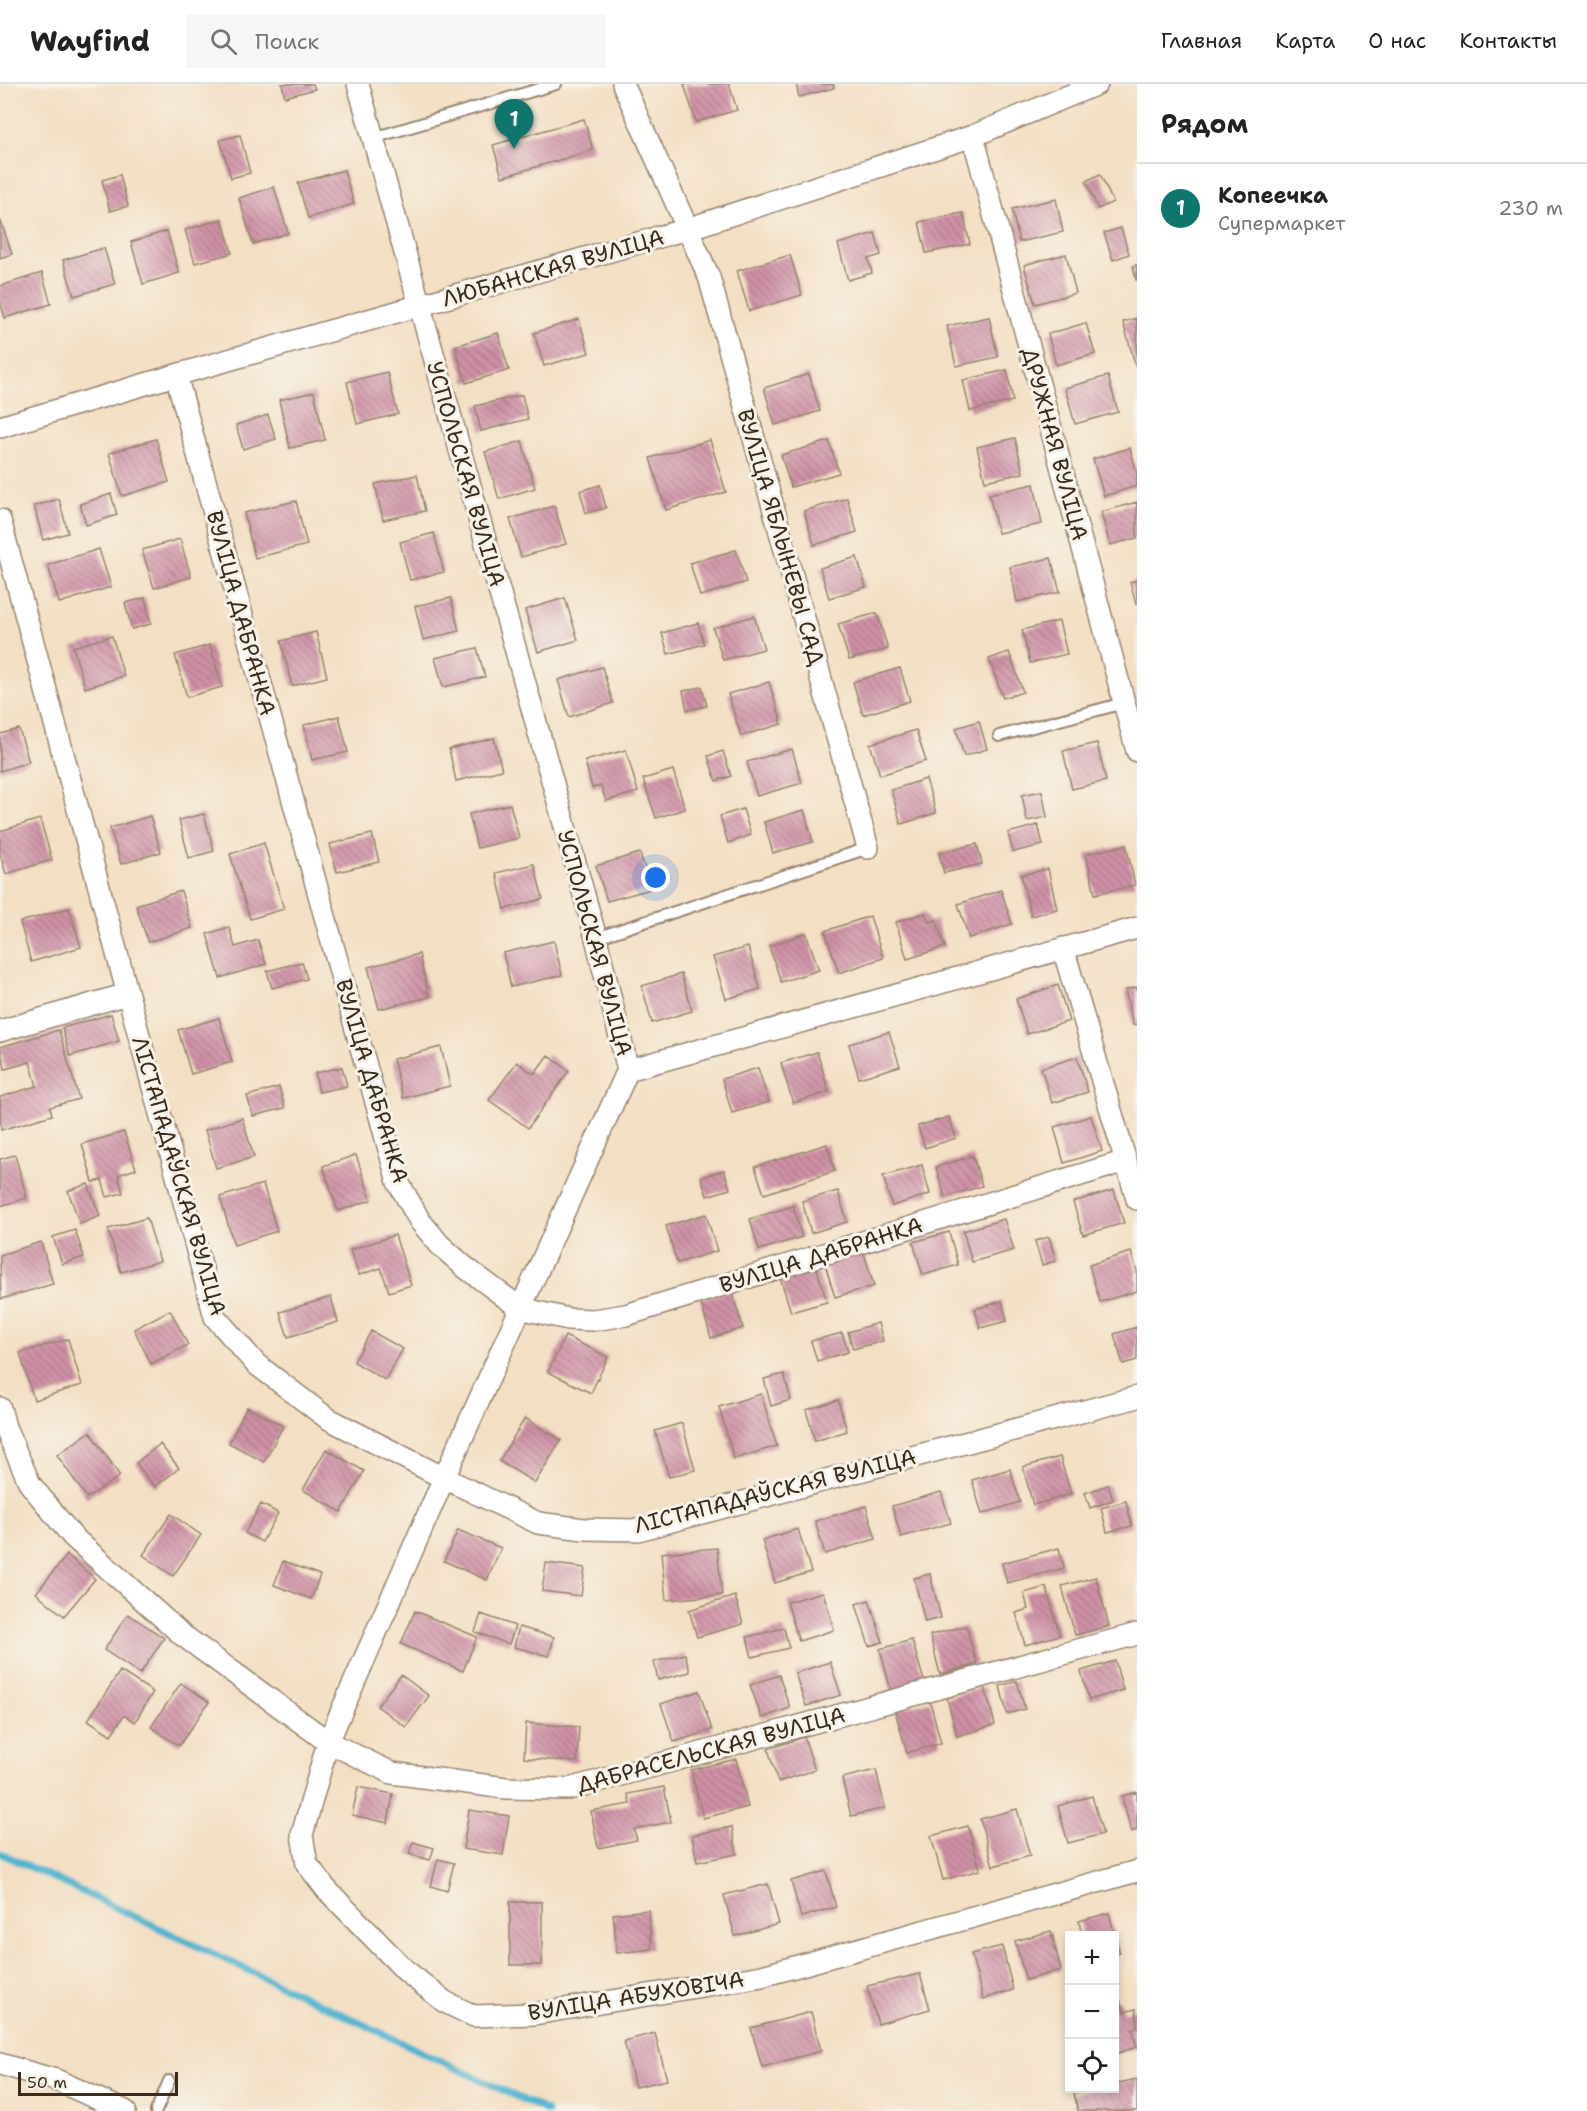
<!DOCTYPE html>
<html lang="ru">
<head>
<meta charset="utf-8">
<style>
	:root { --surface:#fff; --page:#f6f6f6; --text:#222; --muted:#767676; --line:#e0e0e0; --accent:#0f766e }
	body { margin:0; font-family:"Shantell Sans",sans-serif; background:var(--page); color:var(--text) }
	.controls { position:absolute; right:18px; bottom:18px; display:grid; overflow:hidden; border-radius:0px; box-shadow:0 3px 9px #0003 }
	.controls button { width:54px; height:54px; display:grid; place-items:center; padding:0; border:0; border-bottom:2px solid var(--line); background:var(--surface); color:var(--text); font:30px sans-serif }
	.scale { position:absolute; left:18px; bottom:15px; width:160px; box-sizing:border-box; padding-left:6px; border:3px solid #3b2a1e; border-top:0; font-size:16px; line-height:21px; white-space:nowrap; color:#3b2a1e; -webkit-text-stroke:4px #f7f3e8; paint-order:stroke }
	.you { position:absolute; left:656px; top:794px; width:21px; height:21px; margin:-15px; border:4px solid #fff; border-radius:50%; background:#1a73e8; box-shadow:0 0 0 9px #1a73e833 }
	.badge { display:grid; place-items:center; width:39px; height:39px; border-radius:50%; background:var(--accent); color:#fff; font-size:20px; font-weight:700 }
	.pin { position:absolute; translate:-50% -50px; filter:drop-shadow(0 2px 3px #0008) }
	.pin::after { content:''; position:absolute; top:32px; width:21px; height:18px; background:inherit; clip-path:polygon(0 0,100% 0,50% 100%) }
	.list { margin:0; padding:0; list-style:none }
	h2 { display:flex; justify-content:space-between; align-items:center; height:78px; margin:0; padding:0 24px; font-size:26px }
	h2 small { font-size:20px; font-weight:400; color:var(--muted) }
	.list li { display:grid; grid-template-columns:39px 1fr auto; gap:18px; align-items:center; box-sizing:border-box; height:90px; padding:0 24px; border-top:2px solid var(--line) }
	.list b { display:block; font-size:22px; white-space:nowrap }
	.list p { margin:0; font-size:20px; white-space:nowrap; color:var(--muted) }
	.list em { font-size:20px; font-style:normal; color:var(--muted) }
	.icon { flex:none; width:33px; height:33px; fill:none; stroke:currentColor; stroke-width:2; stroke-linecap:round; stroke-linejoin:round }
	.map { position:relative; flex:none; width:1137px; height:2027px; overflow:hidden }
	header { display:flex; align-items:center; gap:36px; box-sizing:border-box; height:84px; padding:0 30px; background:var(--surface); border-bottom:2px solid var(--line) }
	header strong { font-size:28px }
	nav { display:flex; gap:33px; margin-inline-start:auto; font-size:21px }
	.search { width:420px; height:54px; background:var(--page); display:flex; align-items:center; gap:15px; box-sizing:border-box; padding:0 21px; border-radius:0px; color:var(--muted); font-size:22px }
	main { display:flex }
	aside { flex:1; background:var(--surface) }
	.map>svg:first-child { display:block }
</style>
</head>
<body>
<header>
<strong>Wayfind</strong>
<div class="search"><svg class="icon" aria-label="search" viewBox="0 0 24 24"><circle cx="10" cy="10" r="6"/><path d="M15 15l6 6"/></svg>Поиск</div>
<nav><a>Главная</a><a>Карта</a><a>О нас</a><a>Контакты</a></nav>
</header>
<main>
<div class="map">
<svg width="1137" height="2027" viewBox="0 0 1137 2027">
	<defs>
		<pattern id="building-back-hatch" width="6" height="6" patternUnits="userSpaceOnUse" patternTransform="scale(1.5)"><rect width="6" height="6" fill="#cf91a6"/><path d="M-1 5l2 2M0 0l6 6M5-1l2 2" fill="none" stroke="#a97787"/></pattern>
	</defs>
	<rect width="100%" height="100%" fill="#f7f3e8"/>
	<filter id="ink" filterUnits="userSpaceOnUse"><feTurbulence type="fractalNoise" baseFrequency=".0167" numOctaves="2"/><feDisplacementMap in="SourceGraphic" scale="12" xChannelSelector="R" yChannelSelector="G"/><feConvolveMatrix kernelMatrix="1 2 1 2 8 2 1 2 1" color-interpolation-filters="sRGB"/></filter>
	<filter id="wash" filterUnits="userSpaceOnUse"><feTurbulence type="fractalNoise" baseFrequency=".008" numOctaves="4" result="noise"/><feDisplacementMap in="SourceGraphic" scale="24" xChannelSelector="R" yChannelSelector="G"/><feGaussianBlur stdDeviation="1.35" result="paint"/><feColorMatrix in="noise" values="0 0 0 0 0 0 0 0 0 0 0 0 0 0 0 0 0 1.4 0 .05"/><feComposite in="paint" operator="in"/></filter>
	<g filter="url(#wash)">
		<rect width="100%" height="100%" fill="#f3dfc3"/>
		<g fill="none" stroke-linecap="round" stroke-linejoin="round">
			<path stroke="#50b4cf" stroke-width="7" d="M0,1769l547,258"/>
		</g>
		<g id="blocks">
			<path fill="url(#building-back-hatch)" d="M282,0h31l2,5 -30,8z
				M684,0h45l8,26 -41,12z
				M796,0h37l1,4 -35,9z
				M584,35l9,31 -91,27 -9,-32z
				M240,51l10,38 -19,5 -11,-38z
				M344,86l10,34 -46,14 -10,-35z
				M1100,90l13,28 -15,7 -12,-28z
				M120,91l8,31 -18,5 -8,-31z
				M274,103l14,46 -35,11 -14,-46z
				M1056,115l7,33 -44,10 -7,-33z
				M963,129l7,31 -44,9 -7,-31z
				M0,135l12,35 -12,4z
				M222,135l10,34 -37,10 -10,-33z
				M1121,144l8,26 -16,6 -9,-27z
				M167,147l12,42 -36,11 -12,-42z
				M875,149l6,22 -13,4 4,14 -24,7 -10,-36z
				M104,164l11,36 -41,12 -11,-36z
				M1066,170l10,39 -41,11 -11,-39z
				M790,171l12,40 -53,16 -12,-40z
				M1137,181v15h-1l-3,-14z
				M42,189l9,31 -46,14 -5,-17v-15z
				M989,233l9,40 -42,9 -9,-40z
				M1137,234v49h-1l-13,-45z
				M579,235l10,34 -45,13 -10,-33z
				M1086,239l9,31 -39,11 -8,-31z
				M498,249l11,37 -43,13 -11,-37z
				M1007,286l6,31 -43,10 -7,-31z
				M387,288l11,42 -41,10 -10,-42z
				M809,290l11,37 -45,14 -11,-37z
				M1108,292l10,36 -43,12 -10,-36z
				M314,308l11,48 -35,8 -11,-48z
				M522,311l6,24 -47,12 -6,-25z
				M268,331l8,24 -33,10 -7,-24z
				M1015,354l8,35 -38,8 -8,-34z
				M156,355l13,43 -47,14 -13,-43z
				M710,356l16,52 -60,18 -16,-52z
				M522,357l13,47 -36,11 -14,-47z
				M829,357l10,32 -48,14 -10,-32z
				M1130,364l7,25v13l-33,10 -11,-37z
				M417,391l8,36 -42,9 -8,-36z
				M1034,400l8,40 -44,9 -9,-39z
				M600,401l6,23 -20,5 -6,-22z
				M111,410l6,21 -31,10 -6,-21z
				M847,414l10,34 -43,13 -10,-34z
				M59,415l9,34 -25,7 -9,-34z
				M296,417l11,44 -52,13 -11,-45z
				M1137,418v36l-27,7 -9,-33z
				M554,422l12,38 -45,13 -11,-38z
				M434,449l10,39 -34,8 -10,-38z
				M180,455l11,38 -37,11 -12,-38z
				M99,465l12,38 -52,16 -11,-38z
				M736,466l10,32 -46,14 -10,-33z
				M857,473l9,30 -37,11 -9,-30z
				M1051,474l9,34 -43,10 -7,-35z
				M1137,496v24h-1l-6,-22z
				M145,514l6,26 -19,5 -7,-26z
				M451,514l8,33 -36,9 -8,-34z
				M565,514l13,42 -40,12 -13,-42z
				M877,529l11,36 -39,11 -11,-36z
				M754,532l10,33 -41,11 -10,-32z
				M1059,537l8,33 -37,9 -8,-33z
				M698,539l6,21 -36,10 -6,-21z
				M316,548l11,45 -35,9 -11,-45z
				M112,552l12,40 -39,12 -12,-41z
				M210,561l12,42 -35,10 -12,-42z
				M477,564l8,29 -42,10 -8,-29z
				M1009,568l14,40 -20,6 -14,-39z
				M602,583l11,36 -44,14 -11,-37z
				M900,584l10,33 -47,14 -10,-33z
				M769,598l13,42 -41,12 -13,-42z
				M702,603l5,19 -20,4 -4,-19z
				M339,632l9,36 -36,8 -8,-35z
				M979,637l8,28 -23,7 -8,-28z
				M19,645l10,33 -29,9v-37z
				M916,646l10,31 -46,14 -10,-31z
				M494,654l8,32 -46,11 -7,-32z
				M1097,659l9,38 -34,8 -9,-38z
				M792,665l10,34 -45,13 -10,-34z
				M626,666l12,42 -32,9 -5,-15 -9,2 -7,-27z
				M723,667l8,25 -15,5 -8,-25z
				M673,686l12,39 -29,9 -13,-39z
				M926,695l10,34 -35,11 -10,-34z
				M1042,707l5,26 -20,4 -5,-26z
				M510,720l9,34 -42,10 -8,-34z
				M743,725l8,26 -23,8 -8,-27z
				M804,726l9,32 -40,11 -9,-31z
				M204,730l10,37 -25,7 -10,-38z
				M150,732l11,36 -40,12 -11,-36z
				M40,735l12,41 -46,14 -6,-20v-23z
				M1038,741l5,20 -30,7 -5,-19z
				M372,750l7,28 -42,10 -7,-28z
				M264,759l20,66 -34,10 -20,-65z
				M977,760l5,20 -38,9 -5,-20z
				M1126,761l9,40 -40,9 -9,-40z
				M640,769l11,36 -44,12 -11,-35z
				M534,780l9,35 -38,10 -9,-36z
				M1048,785l9,40 -26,7 -10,-41z
				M1001,806l11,34 -43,14 -11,-34z
				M181,807l11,37 -44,14 -12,-37z
				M69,824l12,39 -50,15 -11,-40z
				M925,829l4,9 7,-2 9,27 -38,12 -11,-37z
				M870,832l13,42 -44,15 -14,-42z
				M229,843l6,20 23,-7 8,24 -46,14 -13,-44z
				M806,849l13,37 -38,12 -12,-36z
				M554,857l8,34 -51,12 -8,-34z
				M748,863l12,42 -34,10 -13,-42z
				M419,870l10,43 -50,12 -11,-42z
				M302,878l5,17 -35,9 -5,-17z
				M681,890l11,37 -40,12 -10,-37z
				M1058,901l11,36 -42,13 -11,-35z
				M1137,903v37l-4,1 -8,-35z
				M111,930l8,27 -49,15 -8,-28z
				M219,934l13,44 -41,12 -13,-44z
				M59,946l20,69 -29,8 2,8 -51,15 -1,-33 37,-11 -7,-24 -25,7 -5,-22z
				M889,948l11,34 -41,12 -10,-34z
				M441,963l9,39 -47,12 -10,-39z
				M817,968l12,40 -36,11 -12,-40z
				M548,971l21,16 -41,57 -39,-28 28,-38 17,12z
				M1077,973l11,35 -36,11 -11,-35z
				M342,983l5,19 -28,6 -4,-19z
				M758,984l11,34 -37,11 -10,-34z
				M279,1003l6,21 -32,8 -6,-20z
				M1091,1032l11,35 -38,12 -10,-36z
				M949,1033l7,21 -31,10 -7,-22z
				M242,1034l12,39 -38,11 -11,-38z
				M124,1048l12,37 -18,6 5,18 -16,4 -5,-17 -9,2 -11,-38z
				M827,1060l8,27 -71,23 -9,-27z
				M15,1071l12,43 -27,8v-47z
				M356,1071l15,45 -33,11 -15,-45z
				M973,1072l9,30 -37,11 -9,-30z
				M922,1081l8,29 -38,12 -9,-30z
				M724,1086l6,19 -23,7 -6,-19z
				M88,1100l12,32 -20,8 -12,-33z
				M263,1100l14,47 -43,14 -14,-48z
				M1114,1106l10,33 -41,12 -10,-33z
				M838,1107l9,31 -36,11 -9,-32z
				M793,1122l9,31 -43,13 -9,-31z
				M706,1130l11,37 -40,12 -11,-37z
				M147,1134l13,43 -39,11 -13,-43z
				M1004,1135l10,31 -42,12 -9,-31z
				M75,1146l9,27 -22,7 -9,-27z
				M949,1148l9,33 -35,10 -10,-33z
				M395,1151l16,50 -22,7 -8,-24 -22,7 -9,-25z
				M1049,1153l7,24 -14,4 -7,-24z
				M41,1158l12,42 -52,15 -1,-44z
				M1131,1168l6,19v20l-37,11 -11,-37z
				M864,1169l10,33 -39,11 -10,-33z
				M816,1182l11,36 -36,10 -11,-35z
				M731,1206l12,38 -32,10 -11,-39z
				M331,1213l7,25 -50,15 -8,-25z
				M1002,1217l5,20 -27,7 -5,-19z
				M170,1226l18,35 -37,19 -17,-35z
				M878,1239l5,18 -30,8 -5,-17z
				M1137,1243v33l-14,4 -9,-30z
				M371,1247l32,18 -18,31 -31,-18z
				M842,1249l6,19 -31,9 -6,-20z
				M565,1252l43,21 -17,36 -43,-21z
				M68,1255l14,46 -48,15 -14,-47z
				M784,1290l7,26 -20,6 -7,-27z
				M761,1310l16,52 -43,13 -15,-52z
				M838,1316l9,31 -32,10 -9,-31z
				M247,1323l36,19 -19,36 -35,-19z
				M525,1334l36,22 -26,43 -36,-22z
				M682,1339l13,47 -26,7 -14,-46z
				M90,1348l30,44 -33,22 -30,-43z
				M160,1360l19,24 -24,19 -19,-24z
				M326,1365l38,22 -23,41 -38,-22z
				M1060,1373l11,37 -38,11 -10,-38z
				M1010,1385l10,33 -38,12 -10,-34z
				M1108,1401l5,15 -23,8 -5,-15z
				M941,1408l10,31 -50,14 -9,-31z
				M1126,1417l6,25 -25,6 -6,-24z
				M261,1420l17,9 -16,29 -17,-9z
				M866,1422l10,33 -51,15 -10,-33z
				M171,1430l30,21 -28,41 -30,-21z
				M798,1445l13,43 -36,11 -13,-43z
				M458,1446l43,18 -14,32 -43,-19z
				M717,1464l5,47 -56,5 -5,-47z
				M1059,1464l5,20 -57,15 -5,-20z
				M67,1471l28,24 -31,37 -28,-23z
				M283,1477l37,14 -9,24 -37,-14z
				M546,1479l39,5 -4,28 -39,-5z
				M930,1490l11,44 -16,4 -11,-44z
				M1096,1493l13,49 -34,9 -13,-49z
				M1046,1503l14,48 -35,10 -9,-32 12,-4 -4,-16z
				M823,1508l11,38 -35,11 -12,-39z
				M735,1512l8,28 -46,13 -8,-27z
				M869,1516l14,42 -14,4 -13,-42z
				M415,1527l62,26 -14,34 -62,-27z
				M128,1530l36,24 -24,36 -36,-24z
				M481,1530l34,12 -6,18 -34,-12z
				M966,1542l11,38 -37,10 -10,-39z
				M519,1543l35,10 -5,19 -35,-9z
				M784,1544l5,20 -37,9 -5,-20z
				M912,1556l12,41 -33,10 -11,-42z
				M685,1570l5,18 -32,8 -4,-18z
				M1115,1577l8,29 -34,10 -8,-29z
				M830,1578l11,33 -35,11 -11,-33z
				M120,1587l33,21 -18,30 -11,-7 -13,20 -23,-15z
				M401,1591l28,21 -23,31 -29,-21z
				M779,1591l11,33 -28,10 -12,-33z
				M1017,1597l8,28 -18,5 -7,-28z
				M181,1599l28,19 -30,44 -28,-19z
				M985,1603l10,38 -38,11 -10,-38z
				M699,1607l13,39 -38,12 -13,-38z
				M930,1617l11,42 -34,10 -12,-43z
				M526,1639l53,4 -2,35 -53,-4z
				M804,1653l11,33 -37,12 -10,-33z
				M736,1675l12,48 -45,11 -12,-48z
				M876,1686l9,38 -34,8 -9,-38z
				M358,1703l35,7 -5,29 -36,-8z
				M664,1703l7,35 -37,7 3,11 -39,8 -7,-37 39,-7 -2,-10z
				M1137,1708v38l-6,2 -9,-36z
				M1092,1712l11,38 -35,9 -10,-37z
				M1017,1725l13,47 -37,10 -13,-47z
				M469,1726l40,6 -6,39 -40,-6z
				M968,1742l12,44 -37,10 -12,-44z
				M732,1743l5,27 -40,8 -5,-27z
				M413,1758l21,6 -4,12 -21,-6z
				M438,1775l16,4 -7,28 -16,-5z
				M826,1787l10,36 -35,10 -10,-36z
				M768,1800l11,40 -44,12 -11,-41z
				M510,1818h32v63h-32z
				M648,1826l4,39 -35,4 -4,-39z
				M1109,1829l6,23h-33l-3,-15z
				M1051,1847l10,39 -35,10 -11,-39z
				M1114,1852l6,17 -6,2z
				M1002,1862l11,44 -30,9 -12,-45z
				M920,1890l10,35 -52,15 -11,-38z
				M1120,1916l4,12 12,-3 1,18 -5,2 5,18 -22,7 -1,-52z
				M811,1928l10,39 -59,16 -11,-39z
				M655,1949l12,47 -32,7 -11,-46z
				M1137,1995v32h-59l-4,-18 22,-5h18v-4z"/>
		</g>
	</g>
	<g filter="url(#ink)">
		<use href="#blocks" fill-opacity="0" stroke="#978470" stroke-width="1.5"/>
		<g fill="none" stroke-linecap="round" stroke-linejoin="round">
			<defs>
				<path id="service" d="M373,54l183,-54
					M999,652l125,-33
					M596,854l272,-90
					M156,2027l13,-30"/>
				<path id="minor" d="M358,0l238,854 32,132 509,-142
					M623,0l86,193 159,571
					M973,52l164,615
					M176,291l222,807 22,39 20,24 26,23 54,40 48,11 25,1 33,-5 500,-154
					M0,343l176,-52 511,-146 286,-93 124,-52
					M0,436l215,797 41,47 71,54 117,60 94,45 46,6 54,1 499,-133
					M1063,864l74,251
					M0,947l127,-37
					M628,986l-184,408 -116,264 -26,93 5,29 19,25 80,82 39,31 29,14 60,-2 228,-38 375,-105
					M0,1324l5,19 25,57 42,52 109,98 147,108 64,31 114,15 63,1 568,-155
					M0,1980l56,16 69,31"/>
			</defs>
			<use href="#service" stroke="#978470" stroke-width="14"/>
			<use href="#minor" stroke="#978470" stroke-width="24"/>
			<use href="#service" stroke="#fff" stroke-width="10"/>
			<use href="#minor" stroke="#fff" stroke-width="21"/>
		</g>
	</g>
	<g text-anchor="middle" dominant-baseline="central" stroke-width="6" stroke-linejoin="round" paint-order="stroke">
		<g font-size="22" fill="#3b2a1e" stroke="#f7f3e8">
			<text transform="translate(553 184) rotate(-16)">ЛЮБАНСКАЯ ВУЛІЦА</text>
			<text transform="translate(1055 360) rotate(75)">ДРУЖНАЯ ВУЛІЦА</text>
			<text transform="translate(466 390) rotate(74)">УСПОЛЬСКАЯ ВУЛІЦА</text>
			<text transform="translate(781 453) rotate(74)">ВУЛІЦА ЯБЛЫНЕВЫ САД</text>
			<text transform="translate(241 529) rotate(75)">ВУЛІЦА ДАБРАНКА</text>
			<text transform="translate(595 859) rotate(75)">УСПОЛЬСКАЯ ВУЛІЦА</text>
			<text transform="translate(372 997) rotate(74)">ВУЛІЦА ДАБРАНКА</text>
			<text transform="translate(179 1092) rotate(74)">ЛІСТАПАДАЎСКАЯ ВУЛІЦА</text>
			<text transform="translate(821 1171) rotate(-17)">ВУЛІЦА ДАБРАНКА</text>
			<text transform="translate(775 1407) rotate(-14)">ЛІСТАПАДАЎСКАЯ ВУЛІЦА</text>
			<text transform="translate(711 1666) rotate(-15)">ДАБРАСЕЛЬСКАЯ ВУЛІЦА</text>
			<text transform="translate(636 1912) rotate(-9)">ВУЛІЦА АБУХОВІЧА</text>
		</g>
	</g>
</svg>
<div class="controls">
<button>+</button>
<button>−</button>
<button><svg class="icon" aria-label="locate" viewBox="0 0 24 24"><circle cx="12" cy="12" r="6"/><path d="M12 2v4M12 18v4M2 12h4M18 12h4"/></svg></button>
</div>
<div class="scale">50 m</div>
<div class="you"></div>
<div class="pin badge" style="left:514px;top:65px">1</div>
</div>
<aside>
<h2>Рядом<small></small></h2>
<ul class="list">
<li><span class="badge">1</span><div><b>Копеечка</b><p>Супермаркет</p></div><em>230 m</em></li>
</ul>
</aside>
</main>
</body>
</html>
